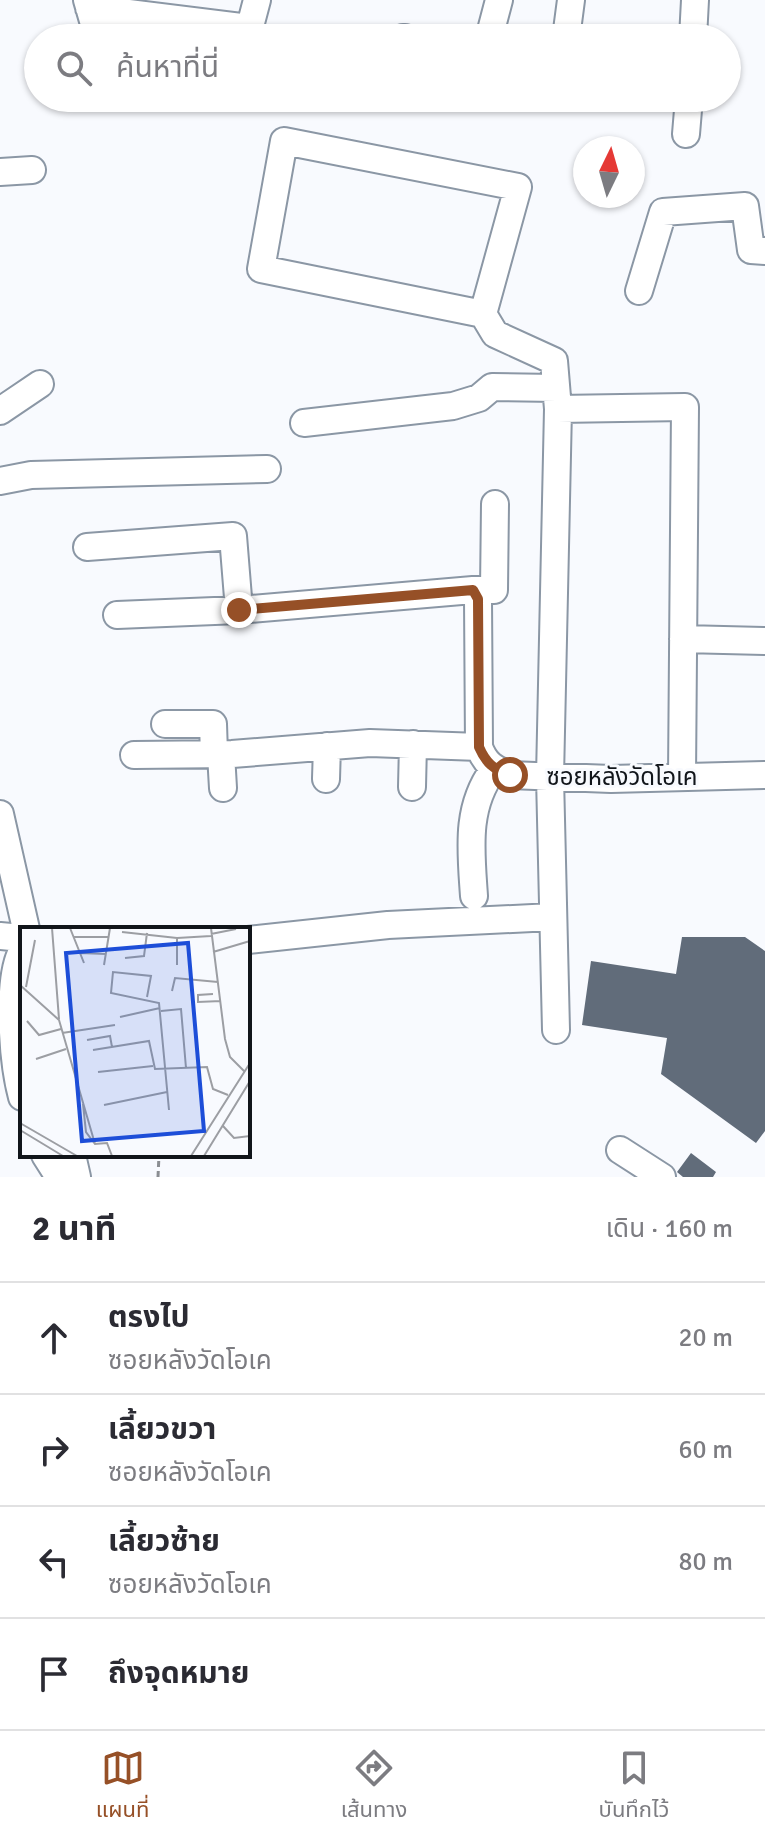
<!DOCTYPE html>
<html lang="th">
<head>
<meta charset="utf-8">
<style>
	:root { --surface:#fff; --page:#f7f7f7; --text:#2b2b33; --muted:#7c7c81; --line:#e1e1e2; --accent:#965027 }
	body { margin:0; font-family:Signika,"Noto Sans Thai",sans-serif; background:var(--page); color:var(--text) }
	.compass { position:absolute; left:573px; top:136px; width:72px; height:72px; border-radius:50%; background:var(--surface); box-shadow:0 2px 6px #0004; rotate:5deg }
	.stop { position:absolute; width:24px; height:24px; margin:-18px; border:6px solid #965027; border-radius:50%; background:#fff }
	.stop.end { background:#965027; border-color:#fff; box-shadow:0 2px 8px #0008 }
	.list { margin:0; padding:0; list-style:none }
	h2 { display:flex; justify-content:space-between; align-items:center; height:104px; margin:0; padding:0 32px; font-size:34px }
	h2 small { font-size:26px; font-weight:400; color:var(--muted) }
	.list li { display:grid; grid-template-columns:52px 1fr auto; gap:24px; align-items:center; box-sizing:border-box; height:112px; padding:0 32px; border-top:2px solid var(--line) }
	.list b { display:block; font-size:30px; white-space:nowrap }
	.list p { margin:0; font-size:26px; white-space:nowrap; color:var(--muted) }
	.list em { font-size:26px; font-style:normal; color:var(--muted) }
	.icon { flex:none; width:44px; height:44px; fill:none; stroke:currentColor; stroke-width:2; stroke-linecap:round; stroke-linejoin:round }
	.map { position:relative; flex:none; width:765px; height:1177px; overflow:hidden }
	.search { position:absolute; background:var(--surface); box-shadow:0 2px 6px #0004; left:24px; right:24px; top:24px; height:88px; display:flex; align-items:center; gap:20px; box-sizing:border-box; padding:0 28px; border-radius:44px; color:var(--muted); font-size:30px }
	.sheet { height:552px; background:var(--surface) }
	nav { display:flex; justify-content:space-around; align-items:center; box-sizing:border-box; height:112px; border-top:2px solid var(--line); background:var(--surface); font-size:22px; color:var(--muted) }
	nav a { display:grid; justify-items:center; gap:4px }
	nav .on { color:var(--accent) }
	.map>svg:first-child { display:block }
</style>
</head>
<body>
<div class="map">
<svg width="765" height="1177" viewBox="0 0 765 1177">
	<rect width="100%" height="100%" fill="#f8fafe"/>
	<path fill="#616c7a" d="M682,937h63l20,14v180l-9,12 -95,-69 6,-36 -85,-13 9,-64 85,13z
		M691,1153l25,19 -3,5h-30l-6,-5z"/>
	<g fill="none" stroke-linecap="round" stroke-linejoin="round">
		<defs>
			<path id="minor" d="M87,0l11,38
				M89,8l160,20
				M247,38l10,-38
				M403,38h2
				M489,38l10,-38
				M566,38l5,-38
				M693,38l2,-38
				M686,134l3,-36
				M0,172l32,-2
				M639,291l24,-79 82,-6 6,44 14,1
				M483,314l35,-127 -234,-46 -23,128 222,45 12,20 59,27 4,48 -8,368 6,253
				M558,409l127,-2 -3,370
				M0,411l40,-27
				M304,423l149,-17 26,-8 13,-11 64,1
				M0,481l31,-6 236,-6
				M87,547l146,-11 6,74
				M473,590h21l1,-86
				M117,615l122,-5 234,-20 5,9 1,148c6,16 14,22 31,28l101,4 154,-4
				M683,639l82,2
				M165,724h48l1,30
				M221,754l2,34
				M134,755l98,-1 138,-11 109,4
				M326,779l1,-33
				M412,787l1,-43
				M0,814l26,115
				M474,896c-3,-45 -9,-89 20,-127
				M0,936l22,2
				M248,940l140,-15 164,-8
				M22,951c-16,30 -9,113 0,146
				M620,1150l42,27
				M45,1155l14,22
				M72,1155l5,22"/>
		</defs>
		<use href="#minor" stroke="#8b97a5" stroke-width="30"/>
		<path stroke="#8b8e92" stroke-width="3" stroke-dasharray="6 4" stroke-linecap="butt" d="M158,1177l1,-22"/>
		<use href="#minor" stroke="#fff" stroke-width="26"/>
	</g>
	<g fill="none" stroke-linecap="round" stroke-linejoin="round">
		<path stroke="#965027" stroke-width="10" d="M239,610l234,-20 5,9 1,148c7,16 14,22 31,28"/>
	</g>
	<g text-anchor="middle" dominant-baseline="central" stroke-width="6" stroke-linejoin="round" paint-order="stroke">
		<g font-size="24" fill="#11151a" stroke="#f8fafe">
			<text x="622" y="777">ซอยหลังวัดโอเค</text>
		</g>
	</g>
	<g transform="translate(20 927)">
		<rect width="230" height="230" fill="#f8fafe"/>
		<path fill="none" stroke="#9c9ea3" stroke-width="2" d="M32,1l7,91M50,1l14,35M191,1l14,111 5,18 14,14M102,5l55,6 34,-2M191,7l25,-5M54,10h35M157,11v27M193,25l37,-11M60,26l26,1M105,31l19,-2 3,-23M84,38l6,-37M0,58l39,35 36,124M6,60l9,-47M152,64l3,-13 43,4M193,67l-15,1v7l23,-1M127,70l4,-21 -38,-4 -2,21 48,10 10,107M141,84l20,-2 5,59M100,90l40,-9M7,94l12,14 22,-6M42,106l53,-8M67,113l23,-4 2,11M73,123l56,-9 6,28 52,-2 6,22 15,6M16,132l30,-10M78,145l55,-6M63,177l3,28 9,12 12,-1 5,13M84,178l63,-13M0,196l57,33M203,199l11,12 16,-2M0,203l43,26M171,229l59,-93M184,229l46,-75"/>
		<path fill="#1d4ed8" fill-opacity="0.15" stroke="#1d4ed8" stroke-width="4" d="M168,16l16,188 -122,10 -16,-188z"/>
		<rect width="230" height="230" fill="none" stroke="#11151a" stroke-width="4"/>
	</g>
</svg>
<svg class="compass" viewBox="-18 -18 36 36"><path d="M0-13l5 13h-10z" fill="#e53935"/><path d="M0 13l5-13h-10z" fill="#7c7c81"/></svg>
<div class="stop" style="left:510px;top:775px"></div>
<div class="stop end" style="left:239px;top:610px"></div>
<div class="search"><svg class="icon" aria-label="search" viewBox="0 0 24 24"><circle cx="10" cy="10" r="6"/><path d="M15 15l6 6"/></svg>ค้นหาที่นี่</div>
</div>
<section class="sheet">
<h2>2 นาที<small>เดิน · 160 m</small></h2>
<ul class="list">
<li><svg class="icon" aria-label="ahead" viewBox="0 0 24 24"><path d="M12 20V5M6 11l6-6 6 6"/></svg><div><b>ตรงไป</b><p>ซอยหลังวัดโอเค</p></div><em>20 m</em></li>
<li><svg class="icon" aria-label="right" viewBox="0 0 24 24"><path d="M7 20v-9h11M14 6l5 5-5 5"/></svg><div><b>เลี้ยวขวา</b><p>ซอยหลังวัดโอเค</p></div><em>60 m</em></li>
<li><svg class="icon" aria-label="left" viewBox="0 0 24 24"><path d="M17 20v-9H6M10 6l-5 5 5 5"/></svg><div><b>เลี้ยวซ้าย</b><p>ซอยหลังวัดโอเค</p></div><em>80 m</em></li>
<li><svg class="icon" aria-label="arrive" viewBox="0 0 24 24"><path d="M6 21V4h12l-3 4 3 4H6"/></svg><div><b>ถึงจุดหมาย</b></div></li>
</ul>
</section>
<nav>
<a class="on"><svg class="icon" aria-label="map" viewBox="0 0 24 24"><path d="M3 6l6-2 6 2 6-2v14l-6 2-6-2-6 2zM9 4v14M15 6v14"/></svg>แผนที่</a>
<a><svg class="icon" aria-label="directions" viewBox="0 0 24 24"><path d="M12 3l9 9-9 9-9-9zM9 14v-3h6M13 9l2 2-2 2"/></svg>เส้นทาง</a>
<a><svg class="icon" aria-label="saved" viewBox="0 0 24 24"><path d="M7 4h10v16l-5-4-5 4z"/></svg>บันทึกไว้</a>
</nav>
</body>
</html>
